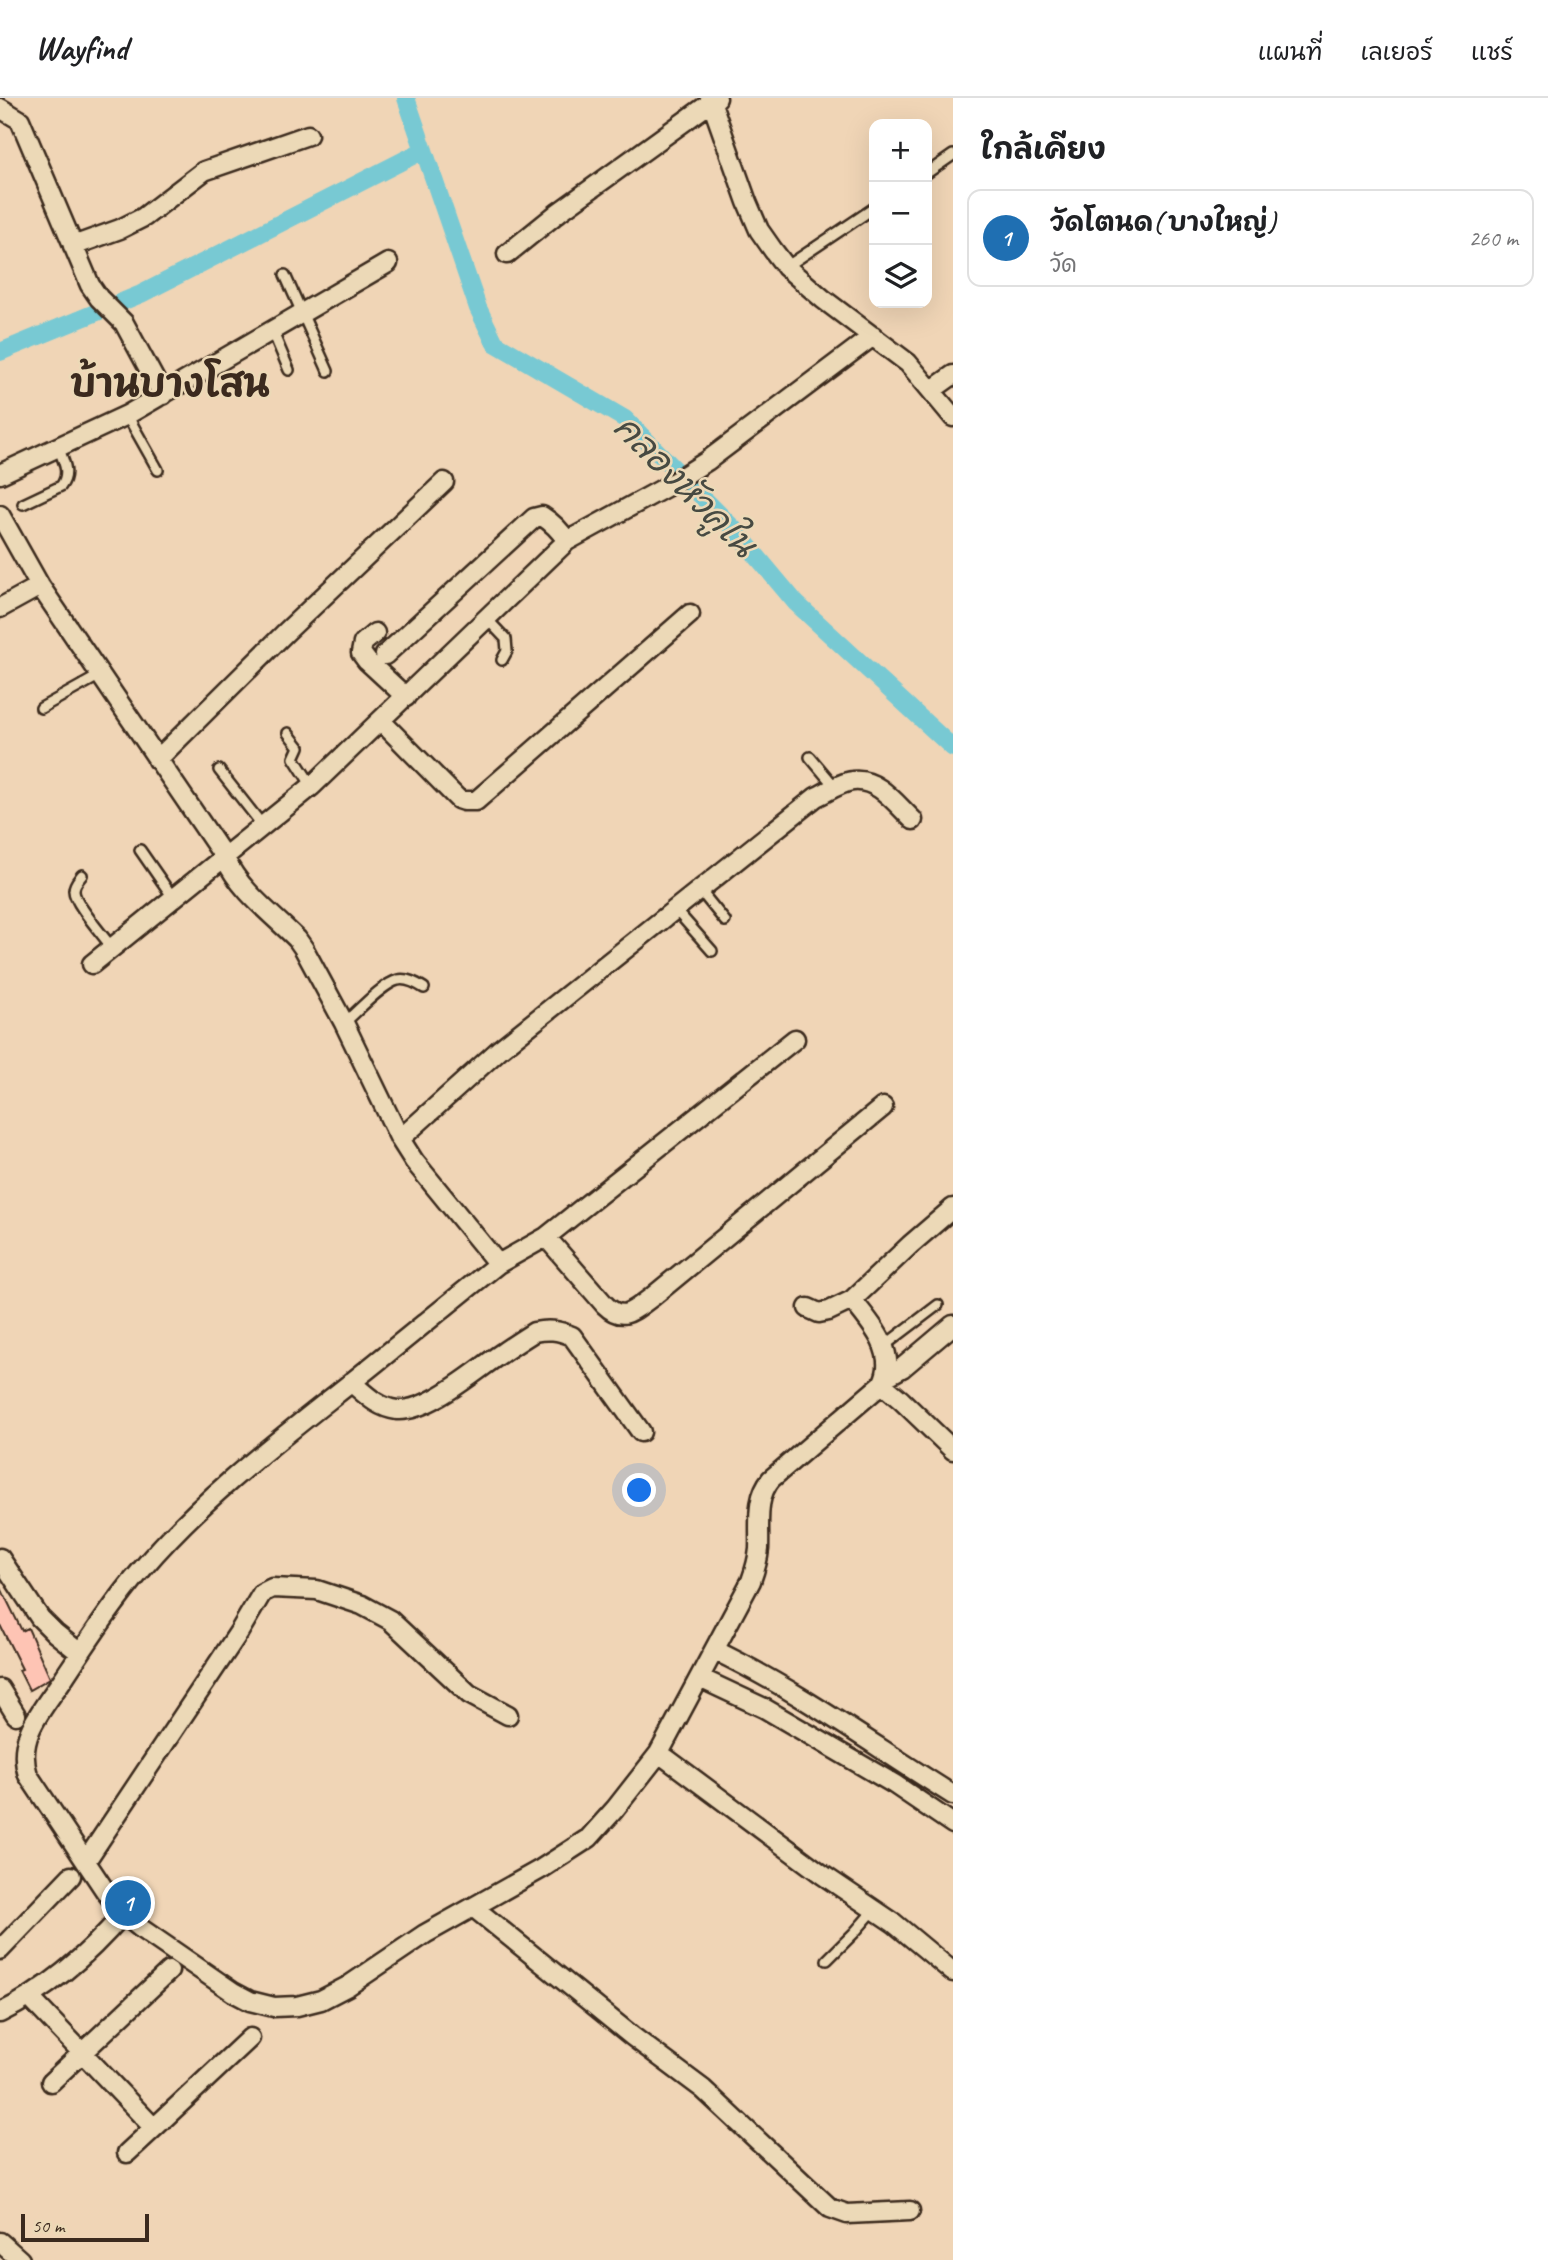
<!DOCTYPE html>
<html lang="th">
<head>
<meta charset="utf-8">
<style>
	:root { --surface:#fff; --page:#f2f2f2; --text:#202124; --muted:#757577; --line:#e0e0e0; --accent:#1f6fb2 }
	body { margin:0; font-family:Caveat,"Playpen Sans Thai",sans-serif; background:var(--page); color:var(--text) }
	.controls { position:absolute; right:21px; top:21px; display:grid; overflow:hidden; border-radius:14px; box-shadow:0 7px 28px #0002 }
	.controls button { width:63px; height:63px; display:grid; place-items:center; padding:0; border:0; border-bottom:2px solid var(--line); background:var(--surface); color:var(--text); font:35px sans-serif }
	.scale { position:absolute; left:21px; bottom:18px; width:128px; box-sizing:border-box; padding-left:7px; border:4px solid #3b2a1e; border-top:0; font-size:19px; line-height:24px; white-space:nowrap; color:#3b2a1e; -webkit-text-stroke:5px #ecd9b7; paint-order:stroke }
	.you { position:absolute; left:640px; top:1393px; width:24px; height:24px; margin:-18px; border:5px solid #fff; border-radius:50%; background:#1a73e8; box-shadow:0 0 0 10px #1a73e833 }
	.badge { display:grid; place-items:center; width:46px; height:46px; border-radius:50%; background:var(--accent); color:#fff; font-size:23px; font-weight:700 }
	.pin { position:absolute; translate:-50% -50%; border:4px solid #fff; box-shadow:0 2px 7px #0006 }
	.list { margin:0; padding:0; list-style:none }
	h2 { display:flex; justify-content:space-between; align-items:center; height:91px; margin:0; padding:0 28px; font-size:30px }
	h2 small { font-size:23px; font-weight:400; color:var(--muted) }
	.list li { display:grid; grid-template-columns:46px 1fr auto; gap:21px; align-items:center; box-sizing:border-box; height:98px; margin:0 14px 14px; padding:0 14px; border:2px solid var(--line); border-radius:14px }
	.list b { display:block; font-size:26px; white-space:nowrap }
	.list p { margin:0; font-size:23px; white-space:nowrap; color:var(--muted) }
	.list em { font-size:23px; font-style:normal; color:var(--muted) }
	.icon { flex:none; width:38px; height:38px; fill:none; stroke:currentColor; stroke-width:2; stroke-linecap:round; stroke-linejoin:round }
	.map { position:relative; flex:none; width:953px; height:2162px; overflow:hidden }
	header { display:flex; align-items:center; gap:42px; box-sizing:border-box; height:98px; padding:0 35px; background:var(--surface); border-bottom:2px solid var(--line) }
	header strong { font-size:33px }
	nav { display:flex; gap:38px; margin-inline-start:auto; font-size:24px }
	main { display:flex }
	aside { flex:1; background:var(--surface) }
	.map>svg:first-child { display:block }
</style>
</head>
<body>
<header>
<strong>Wayfind</strong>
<nav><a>แผนที่</a><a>เลเยอร์</a><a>แชร์</a></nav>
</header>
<main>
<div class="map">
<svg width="953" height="2162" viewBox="0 0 953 2162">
	<rect width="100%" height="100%" fill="#f0d5b6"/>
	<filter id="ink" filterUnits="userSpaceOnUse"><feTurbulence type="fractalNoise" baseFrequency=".0143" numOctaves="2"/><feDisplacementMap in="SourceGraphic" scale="14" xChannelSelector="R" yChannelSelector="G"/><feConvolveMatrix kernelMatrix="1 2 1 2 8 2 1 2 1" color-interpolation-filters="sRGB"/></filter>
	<g filter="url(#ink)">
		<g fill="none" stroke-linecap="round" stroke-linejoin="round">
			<path stroke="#78c9d3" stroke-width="18" d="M406,0l72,210 17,35 130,76 109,110 62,74 157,145
				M0,254l141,-58 283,-144"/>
		</g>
		<path fill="#fec4b4" stroke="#3b2a1e" stroke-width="2" d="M0,1488l22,45 6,-3 22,50 -21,12 -10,-20 3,-1 -22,-44z"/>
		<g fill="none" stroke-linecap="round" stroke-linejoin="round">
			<defs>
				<path id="service" d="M927,75l26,-18
					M786,169l88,-59
					M285,177l43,96
					M272,232l17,40
					M127,317l31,55
					M23,406l38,-18c10,-13 2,-26 -3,-39
					M487,521l19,20 1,12 -5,9
					M41,610l61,-34
					M288,635l11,14 -5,11 18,28
					M810,659l26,31
					M219,672l44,56
					M140,752l34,49
					M82,777c-3,4 -8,9 -8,15 -1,12 30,46 38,58
					M699,791l26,32
					M675,811l37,42
					M344,925c13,-11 38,-39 54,-43 9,-2 18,3 26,8
					M884,1248l54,-41
					M827,1862l27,-27 20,-23"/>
				<path id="minor" d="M710,0l37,104 12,28 14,20 13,17 37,32 85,64 45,54
					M0,10l20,12 70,165 9,13 25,25 39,72
					M73,148l47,-17 24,-12 60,-46 104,-36
					M507,156l52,-42 158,-114
					M932,292l21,-15
					M0,376l127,-59 261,-152
					M0,417l40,71 185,272c14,32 48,57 72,81l7,10 40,74 56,116 14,22 84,103c-49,39 -97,79 -145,117 -73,58 -150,116 -210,187 -29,34 -54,72 -78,108 -21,32 -50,60 -37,99l78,117 17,22c-35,41 -74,75 -123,99
					M0,510l40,-22
					M375,535l-12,10 -2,10 6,8 39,36
					M385,557l149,-137 8,-2c11,7 18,14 25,25
					M381,623l77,78 6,2h12l214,-187
					M157,662l129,-128 158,-150
					M92,866l220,-178 255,-245 99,-54 41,-26 166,-125
					M400,1041l100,-90 316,-252c11,-5 25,-15 37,-16 25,-3 43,23 60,39
					M546,1139l59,68c18,18 29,5 47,-8l231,-190
					M498,1166l48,-27 249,-198
					M852,1202c19,23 47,54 30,84
					M808,1210l11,5 10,-2 23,-11 58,-55 43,-37
					M886,1279l16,-9 51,-43
					M351,1284c14,12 27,26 46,28 32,2 79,-40 105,-57 10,-7 21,-14 32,-21 14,-3 24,-2 38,4l69,96
					M0,1460l40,60 15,15 25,20
					M714,1552c84,40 160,96 239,145
					M700,1580l64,30 130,76 59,40
					M0,1591l16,26
					M659,1655l164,122 71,48 59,49
					M86,1763l153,-229 23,-39 10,-5 45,2 45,15 28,15 79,74 39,21
					M473,1809l159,129 71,53 127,119 17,6 63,-3
					M123,1816l20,16 90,62 17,9 24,6 23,-1 24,-6 27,-14 77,-52 116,-65 48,-31 26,-29 44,-56 92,-172c4,-11 7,-21 8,-32 1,-25 -4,-51 12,-70l111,-95 19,16 52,50
					M0,1852l71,-74
					M30,1900l124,130 96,-90
					M51,1984l118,-111
					M127,2055l27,-25
					M0,2144l20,18"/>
			</defs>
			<use href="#service" stroke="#3b2a1e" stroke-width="14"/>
			<use href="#minor" stroke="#3b2a1e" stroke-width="23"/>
			<use href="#service" stroke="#ecd9b7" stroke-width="9"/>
			<use href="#minor" stroke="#ecd9b7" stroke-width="18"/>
		</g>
	</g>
	<g text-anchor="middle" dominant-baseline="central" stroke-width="5" stroke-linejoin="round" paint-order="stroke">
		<g font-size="35" font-style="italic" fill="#474a42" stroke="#ecd9b7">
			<text transform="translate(685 388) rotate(45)">คลองหัวคูใน</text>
		</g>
		<g font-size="37" font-weight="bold" fill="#3b2a1e" stroke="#ecd9b7">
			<text x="170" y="285">บ้านบางโสน</text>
		</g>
	</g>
</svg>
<div class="controls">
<button>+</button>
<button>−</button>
<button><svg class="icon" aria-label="layers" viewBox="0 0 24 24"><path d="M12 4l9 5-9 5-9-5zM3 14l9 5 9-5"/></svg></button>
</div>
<div class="scale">50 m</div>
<div class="you"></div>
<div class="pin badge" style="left:128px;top:1805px">1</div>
</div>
<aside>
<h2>ใกล้เคียง<small></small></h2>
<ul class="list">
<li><span class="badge">1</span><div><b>วัดโตนด( บางใหญ่)</b><p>วัด</p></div><em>260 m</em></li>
</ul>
</aside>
</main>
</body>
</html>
